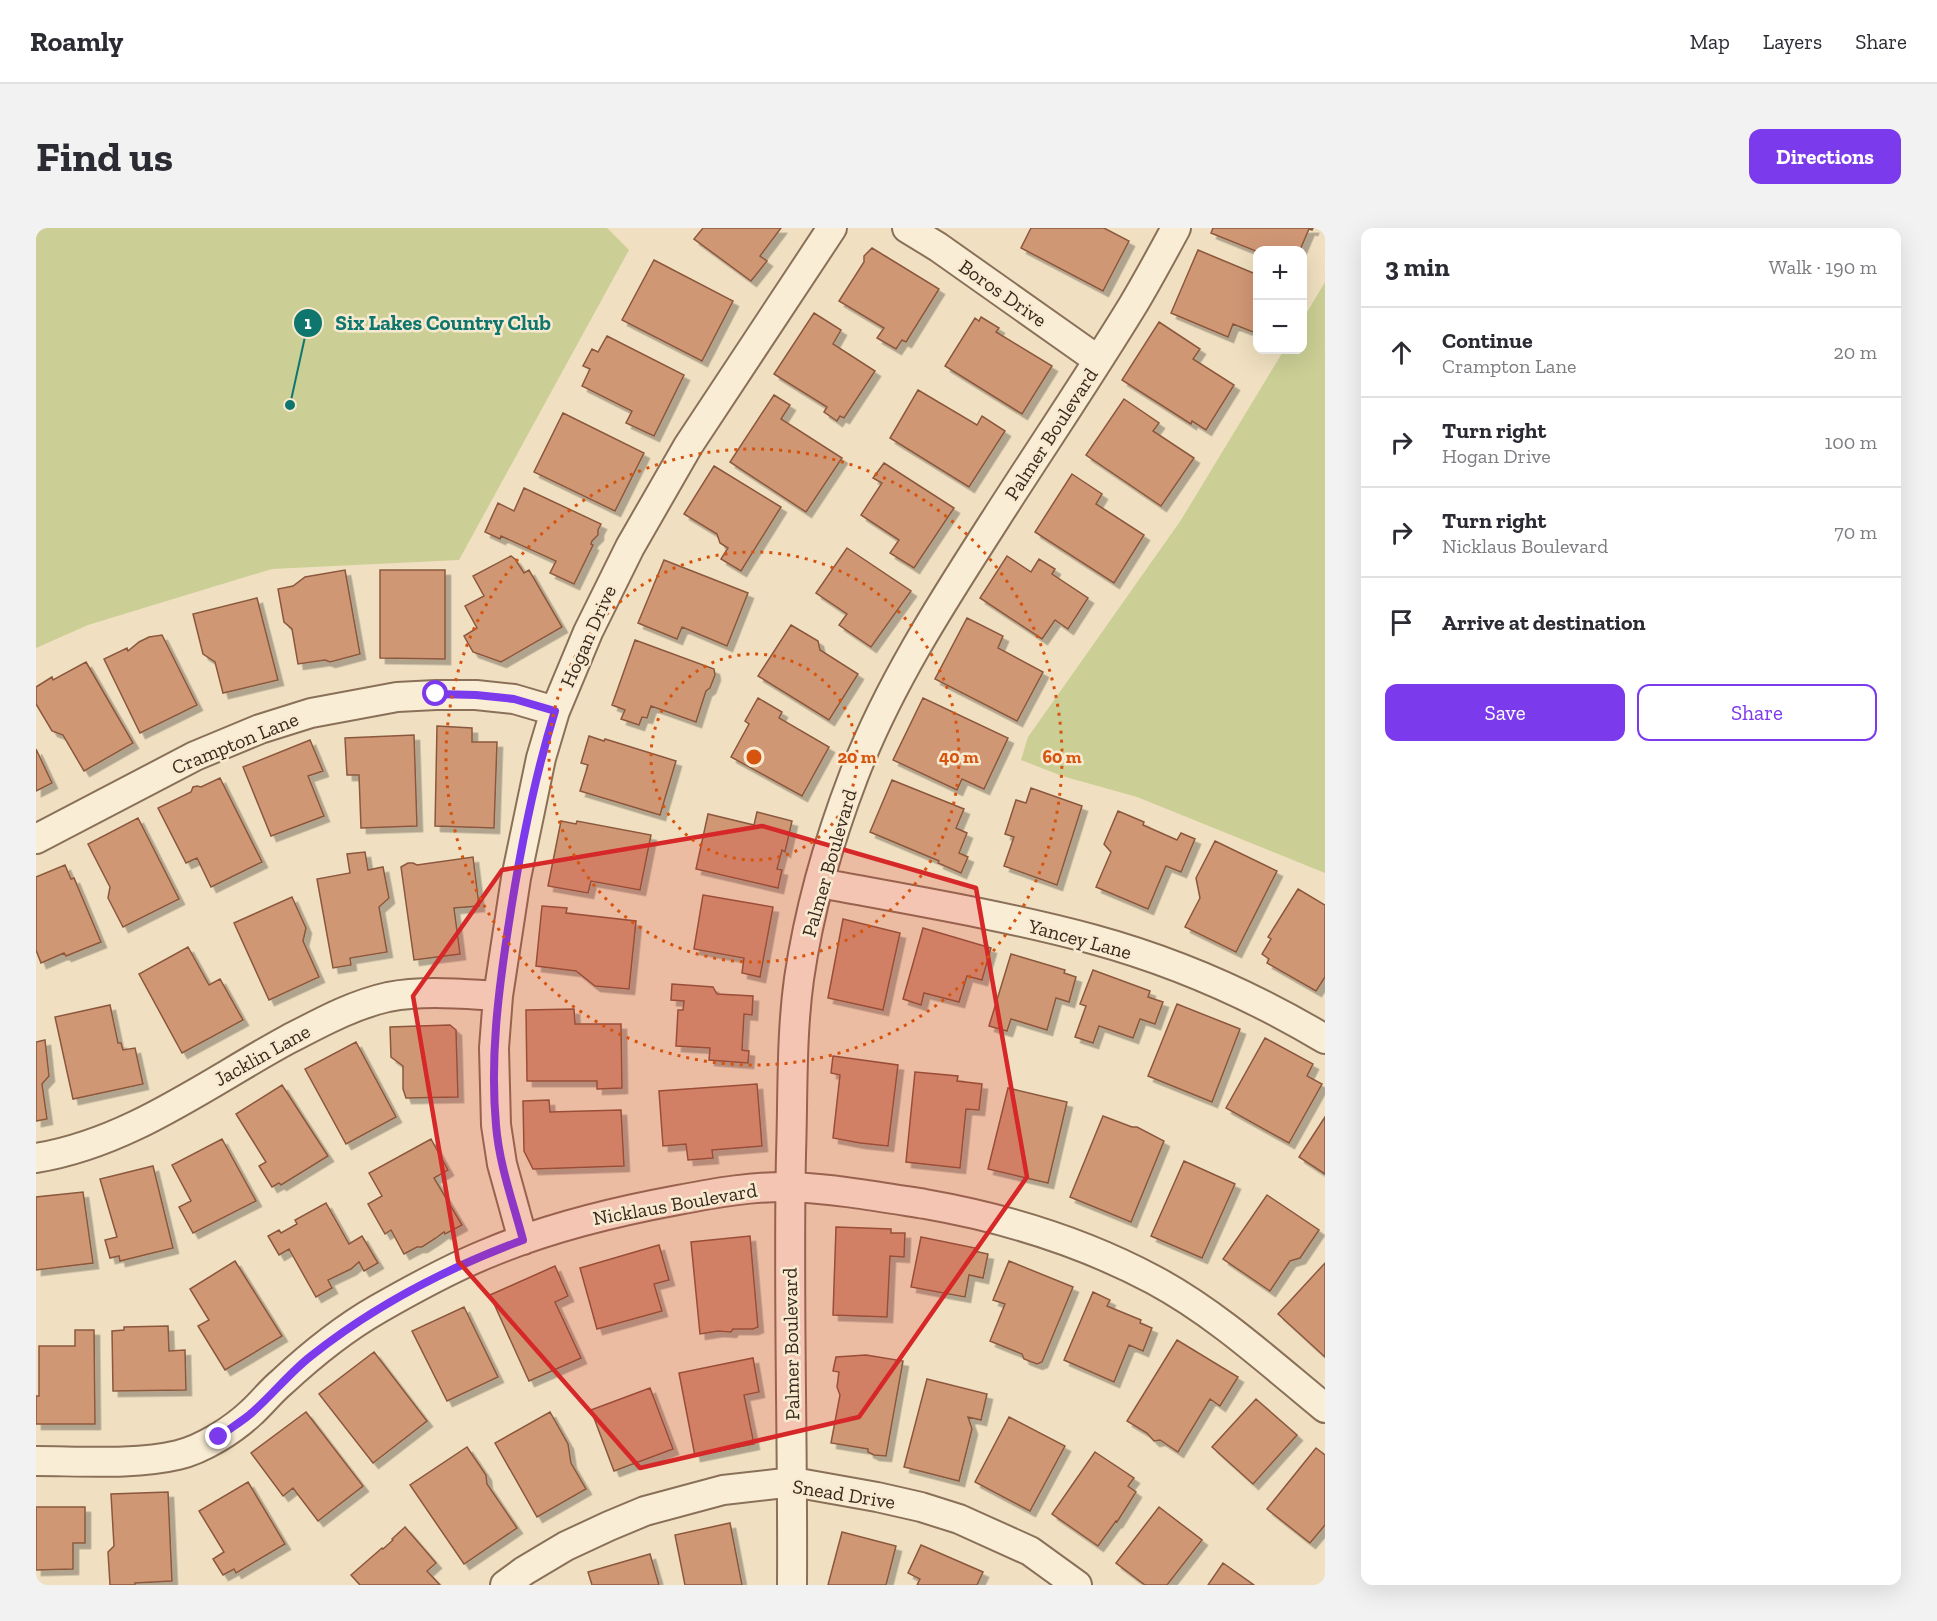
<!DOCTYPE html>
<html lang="en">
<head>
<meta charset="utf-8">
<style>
	:root { --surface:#fff; --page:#f2f2f3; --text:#2b2b33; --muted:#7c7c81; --line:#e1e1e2; --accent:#7c3aed }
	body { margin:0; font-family:"Zilla Slab",serif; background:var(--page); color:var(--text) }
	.controls { position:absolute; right:18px; top:18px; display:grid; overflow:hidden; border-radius:12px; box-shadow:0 6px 24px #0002 }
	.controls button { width:54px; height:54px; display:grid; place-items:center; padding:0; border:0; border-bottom:2px solid var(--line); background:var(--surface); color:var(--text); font:30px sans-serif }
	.stop { position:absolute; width:18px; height:18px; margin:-14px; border:4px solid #7c3aed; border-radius:50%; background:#fff }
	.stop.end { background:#7c3aed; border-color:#fff; box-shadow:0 2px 6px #0008 }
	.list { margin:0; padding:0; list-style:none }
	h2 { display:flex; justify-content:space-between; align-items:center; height:78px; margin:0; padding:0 24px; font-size:26px }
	h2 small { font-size:20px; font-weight:400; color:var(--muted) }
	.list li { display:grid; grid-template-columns:39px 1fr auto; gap:18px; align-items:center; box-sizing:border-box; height:90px; padding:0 24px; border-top:2px solid var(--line) }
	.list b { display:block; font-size:22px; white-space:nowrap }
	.list p { margin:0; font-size:20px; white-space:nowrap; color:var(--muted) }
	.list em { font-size:20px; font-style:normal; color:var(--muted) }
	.actions { display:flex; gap:12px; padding:18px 24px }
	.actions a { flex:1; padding:14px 0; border:2px solid var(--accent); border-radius:12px; text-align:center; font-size:21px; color:var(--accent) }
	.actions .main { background:var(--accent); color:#fff }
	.icon { flex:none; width:33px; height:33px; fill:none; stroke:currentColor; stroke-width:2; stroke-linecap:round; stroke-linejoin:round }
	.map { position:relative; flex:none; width:1289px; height:1357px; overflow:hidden; border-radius:12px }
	header { display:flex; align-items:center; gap:36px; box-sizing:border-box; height:84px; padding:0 30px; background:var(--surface); border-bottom:2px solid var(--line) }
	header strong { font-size:28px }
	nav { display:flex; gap:33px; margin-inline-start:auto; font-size:21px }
	.intro { display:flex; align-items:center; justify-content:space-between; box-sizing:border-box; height:144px; padding:0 36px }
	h1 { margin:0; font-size:42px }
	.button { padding:15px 27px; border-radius:12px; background:var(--accent); color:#fff; font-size:21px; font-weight:700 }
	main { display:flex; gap:36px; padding:0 36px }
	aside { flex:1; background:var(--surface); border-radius:12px; box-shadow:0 6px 24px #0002 }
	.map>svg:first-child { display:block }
</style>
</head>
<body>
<header>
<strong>Roamly</strong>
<nav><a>Map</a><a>Layers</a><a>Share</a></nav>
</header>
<div class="intro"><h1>Find us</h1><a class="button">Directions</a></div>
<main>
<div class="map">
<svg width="1289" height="1357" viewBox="0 0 1289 1357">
	<defs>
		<filter id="shadow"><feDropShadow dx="5.5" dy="5.5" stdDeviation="0" flood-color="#0004"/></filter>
	</defs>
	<rect width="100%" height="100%" fill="#f0e0c1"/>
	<path fill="#cbcf95" d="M0,0h571l22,22 -170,310 -187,9 -184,56 -52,23z
		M1289,54v591l-188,-76 -75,-21 -41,-16 7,-23 153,-217 103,-170h18l1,-31z"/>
	<path fill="#d09775" stroke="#8b583d" stroke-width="1.5" filter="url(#shadow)" d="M667,0h78l-21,28 7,5 -16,20 -57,-42z
		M995,0h73l25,13 -26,50 -82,-43z
		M1177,0h100l-1,2 -3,-1 -9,21h-42v2l-47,-19z
		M836,20l67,41 -33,53 -4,-2 -6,9 -19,-11 7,-10 -45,-27 25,-39v-6z
		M1162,22l60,25v59l-25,-10 -5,13 -57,-24z
		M618,32l79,41 -31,60 -80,-41z
		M778,85l27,17 -8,14 42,27 -31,47 -4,-2 -3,5 -13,-9 3,-5 -53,-33z
		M945,89l18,11 -3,4 56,34 -30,48 -77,-48 30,-48 4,3z
		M1123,94l41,27 -7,10 41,26 -28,45 -14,-9 -1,3 -69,-44z
		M571,108l77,39 -30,61 -28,-13 6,-12 -50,-25 8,-17 -7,-3 9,-17 6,3z
		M882,162l59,35 5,-9 23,15 -36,56 -79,-49z
		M738,167l16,10 -9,14 61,39 -36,54 -76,-50z
		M1088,171l35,24 -6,8 41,27 -33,48 -75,-51z
		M527,185l81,40 -29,58 -81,-39z
		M848,235l70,45 -40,60 -24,-15 9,-13 -38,-25 21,-32 -9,-5z
		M678,238l67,41 -40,64 -20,-12 7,-11 -8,-5 -3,-9 -33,-20z
		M1036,246l30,20 -6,10 48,31 -30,48 -79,-51z
		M488,260l77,36 -3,6v5l-6,6 -1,3 2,1 -19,39 -24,-11 6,-12 -55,-25 -1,3 -15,-7 13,-29 16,8z
		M811,320l64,43 -40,56 -32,-22 8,-11 -31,-21z
		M475,328l4,3 9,14 5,-3 33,57 -61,35 -28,-10 -9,-16 13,-8 -12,-22 19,-10 -11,-20z
		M971,328l24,16 8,-13 16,10 -3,5 36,24 -20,31 -13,-9 -13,19 -62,-41z
		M628,332l84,33 -21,53 -45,-19 -5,12 -39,-16z
		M309,342l15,84 -30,8 -5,-2 -27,4 -6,-35 -8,-7 -6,-33 15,-3 12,-9z
		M344,342h65v89l-65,-1z
		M221,370l21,82 -55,13 -8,-31 -12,-8 -10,-40z
		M931,390l36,18 -5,12 45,24 -26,49 -82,-42z
		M755,397l27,16 2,9 38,24 -29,46 -71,-44z
		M126,407l35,70 -57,28 -36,-74 23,-11 1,3 11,-9 10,-5z
		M599,412l79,29 1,6 -5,13 -4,3 -10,31 -45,-16 -4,12 -5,-1 -3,8 -18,-6 4,-9 -13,-5z
		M50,434l47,81 -49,28 -21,-36 -11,-4 -16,-27v-17l16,-10 1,3z
		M722,470l24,14 -3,6 50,29 -27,49 -71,-39 18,-33 -4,-3z
		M887,470l85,40 -24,51 -22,-10 -5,11 -64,-30z
		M401,498l35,2v14h25l-3,86 -59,-2z
		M378,507l3,91 -56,2 -2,-53h-12l-2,-37z
		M553,508l15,5 1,-2 71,22 -16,54 -80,-24 8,-26 -7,-2z
		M274,512l13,31 -15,5 16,40 -53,20 -28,-69z
		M0,521l16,34 -16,8z
		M184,550l42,84 -51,25 -14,-29 -11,5 -28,-55 33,-16 2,-5 4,-1 4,1z
		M856,552l72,29 -8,19 11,5 -8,20 9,4 -7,16 -23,-10 1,-2 -69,-29z
		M995,560l51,18 -25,79 -53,-19 10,-29 -9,-3 11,-34 10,3z
		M1082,583l26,11 -1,3 34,15 4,-7 14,6 -14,33 -15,-6 -18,43 -52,-22 15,-35 -7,-8z
		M721,584l35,9 -7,31 -3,-2 -5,19 5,1 -4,18 -82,-19 12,-55 46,11z
		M102,590l41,81 -56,28 -15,-29 2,-11 -22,-43z
		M525,593l15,3 1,-3 74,14 -11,55 -49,-9 -3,12 -40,-7z
		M1179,613l62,30 -41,81 -51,-25 15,-29 -4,-20z
		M329,624l3,18 15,-3 6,31 -10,9 8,45 -37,6 1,7 -18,3 -16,-89 33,-6 -3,-19z
		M437,629l6,49 -25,2 6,46 -46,6 -13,-93 7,-4h5l4,2z
		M29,637l6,14 3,-1 27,64 -35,14 -2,-3 -23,10 -5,-13v-73z
		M1262,661l27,16v72l-9,14 -49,-28 2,-4 -7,-5 9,-15 -3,-2z
		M667,667l70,12 -13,70 -18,-4 2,-15 -50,-9z
		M256,669l14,31 -3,13 16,36 -50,23 -35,-77z
		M506,678l25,2 -1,5 70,8 -7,68 -34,-3 -19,-15 -40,-5z
		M807,691l57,14 -17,77 -55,-12z
		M887,700l68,20 -9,32 -15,-4 -8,26 -35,-9 -3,12 -18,-6z
		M152,719l21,38 11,-6 23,41 -61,33 -43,-79z
		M975,726l54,16 -1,3 12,4 -7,25 -13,-4 -9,32 -36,-11 -4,12 -18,-5z
		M1057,742l57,21 -2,6 15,5 -8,22 -15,-5 -7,19 -34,-12 -6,17 -18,-6 11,-31 -6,-2z
		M636,756l41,3 4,7 36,2 -1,19 -8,-1 -2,36 7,1 -1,12 -39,-3 1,-12 -34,-2 2,-36h5l1,-9 -13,-1z
		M1141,776l63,25 -28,73 -64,-26z
		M74,777l8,38h3l2,7 12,-2 8,36 -70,15 -18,-82z
		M538,781l1,15h46l1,64 -25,1v-8h-70l-1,-71z
		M414,797l6,5 2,67 -52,1 -3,-9v-23l-12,-9 -1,-30z
		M1229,810l48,26 -6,12 15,8 -33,59 -63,-35z
		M9,812l4,36 -7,8 5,35 -11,2v-79z
		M320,814l40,75 -50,27 -41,-75z
		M797,828l65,9 -10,81 -28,-3 -27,-5 7,-63 -9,-2z
		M879,844l43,4 -1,5 25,3 -3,26 -13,-1 -6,59 -54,-6z
		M721,856l5,62 -50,4 1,8 -25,2 -2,-16 -23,2 -4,-55z
		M246,857l46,71 -47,29 -2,-2 -7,4 -13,-21 7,-4 -30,-48z
		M972,860l59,14 -19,81 -60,-14z
		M513,872l1,12 71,-2 3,56 -91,3 -9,-18 -1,-50z
		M1067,888l29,11h5l27,14 -33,81 -61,-25z
		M1289,889v57l-26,-17z
		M186,911l34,62 -63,32 -14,-26 12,-6 -19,-36z
		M395,911l17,31 -14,8 28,47 -17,9 -1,-2 -8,6 -14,9h-5l-13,7 -13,-24 -6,4 -17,-30 14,-8 -13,-23z
		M1148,933l51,23 -33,74 -51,-22z
		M117,938l20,82 -53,13 -1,-5 -9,2 -5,-18 12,-3 -17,-58z
		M47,964l10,71 -57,7v-73z
		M1231,967l52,35 -19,28 -10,3 -20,30 -47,-32z
		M290,975l23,41 13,-8 16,27 -14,8 -5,-9 -8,7 -23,11 4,8 -16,9 -27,-48 -10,6 -11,-19 11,-6 2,3 16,-9 -2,-4z
		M800,999l55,2v4h14l-1,24 -14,-1 -3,61 -54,-2z
		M714,1008l8,91 -5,2h-20l-2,3 -13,-1 -18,3 -9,-92z
		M885,1009l54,11 -1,3 14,3 -5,24 -14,-3 -4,22 -54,-10z
		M623,1017l10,35 -15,4 8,27 -65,18 -17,-61z
		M199,1033l47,75 -57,34 -27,-44 11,-6 -19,-31z
		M973,1033l64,26 -31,75 -5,2 -13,-5 -2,-5 -32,-13 15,-37 -12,-4z
		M1289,1035v94l-47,-43z
		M519,1038l13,30 -13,6 26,56 -52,23 -39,-86z
		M1057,1064l17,8 -3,6 34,14 -1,3 12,5 -9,23 -14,-6 -15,37 -50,-22z
		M428,1079l34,70 -51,24 -35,-70z
		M132,1098l1,25 16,-1 1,40 -73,1 -1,-60 12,-1v-3z
		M39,1102h19l1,94h-59v-28h3v-50h36z
		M1141,1112l61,37 -18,29 -10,-7 -32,53 -18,-12 -6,1 -7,-8 -20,-12z
		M338,1124l53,69 -54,42 -54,-69z
		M830,1127l37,6 -17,95 -12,-1 -6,-3v-3l-37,-6 9,-48 -3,-8 2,-15 -6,-1 3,-14z
		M717,1130l6,34 -15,3 10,49 -59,12 -16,-83z
		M891,1151l60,15 -6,26 -13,-3 4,12 -13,52 -55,-14z
		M614,1160l23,61 -59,22 -23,-61z
		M1220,1171l41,36 -44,49 -41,-37z
		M270,1184l57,74 -45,35 -25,-33 -10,8 -32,-43z
		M514,1184l18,32 3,19 15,26 -49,28 -42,-74z
		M973,1189l56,29 -35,65 -55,-29z
		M431,1219l19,28 1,9 30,44 -53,36 -54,-79z
		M1280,1220l9,7v70l-15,18 -43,-34z
		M1059,1224l39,26 -6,8 8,6 -19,30 -1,-1 -18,25 -46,-32z
		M212,1254l37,62 -49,29 -2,-4 -11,6 -10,-16 11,-7 -25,-41z
		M132,1264l4,89 -37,2v2h-25l-2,-33 6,-6 -3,-52z
		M0,1279h49v36h-12v26l-37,1z
		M1123,1279l43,33 -35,45h-22l-29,-22z
		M694,1295l12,62h-57l-10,-50z
		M369,1299l31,36 -9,8 13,14h-80l-9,-10 31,-27 1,1 10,-9 -1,-1z
		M806,1304l54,14 -10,39h-58z
		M885,1317l62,27 -6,13h-60l3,-6 -12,-6z
		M614,1326l9,31h-67l-4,-13z
		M1187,1335l31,22h-46z"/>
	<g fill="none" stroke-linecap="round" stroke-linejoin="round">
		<defs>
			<path id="minor" d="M871,0l31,19 160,113
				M0,611l159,-83 65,-27 51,-16 86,-16 39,-2h40l38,4 41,12
				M784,655c91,17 182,32 272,56 81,22 161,57 233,100
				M0,930c93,-15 170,-74 251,-118 33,-17 65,-35 101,-43 36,-7 74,-3 110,-1
				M487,1012l-21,-76 -6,-39 -2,-77 4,-52 18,-118 25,-120 14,-47 33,-79 42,-85 58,-101 144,-218
				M0,1233c44,0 100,4 142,-6 25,-6 55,-25 74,-43 10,-9 19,-21 30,-30 29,-27 61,-53 96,-73 35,-20 71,-40 108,-55 61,-26 127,-42 192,-54 37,-7 75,-14 113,-13 45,2 90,10 134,17 80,14 158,38 229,76 63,34 116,83 171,128
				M469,1357l19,-14 42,-25 43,-20 36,-15 78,-21 70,-8 84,15 44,10 38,12 71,32 47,34
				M756,1357c1,-144 -4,-287 -1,-431 2,-58 0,-117 8,-175 10,-69 30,-139 55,-204 35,-91 89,-174 141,-255 46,-72 94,-143 138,-215 15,-25 29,-51 43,-77"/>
		</defs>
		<use href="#minor" stroke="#8a7058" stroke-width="32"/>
		<use href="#minor" stroke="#faedd5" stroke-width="28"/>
	</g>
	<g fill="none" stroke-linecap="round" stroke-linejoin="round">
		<path stroke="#7c3aed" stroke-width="8" d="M183,1209c9,-7 20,-14 29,-21 22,-18 40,-42 63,-60 63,-50 136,-88 212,-116 -10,-38 -24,-76 -27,-115 -6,-66 2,-131 12,-196 11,-73 25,-147 47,-218l-41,-12 -38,-4 -40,-1"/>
	</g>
	<path fill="#d62828" fill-opacity="0.2" stroke="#d62828" stroke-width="4.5" stroke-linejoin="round" d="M726,598l214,62 51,289 -168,240 -219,51 -182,-207 -45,-265 89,-126z"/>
	<g fill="none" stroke="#d6540e" stroke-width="3" stroke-dasharray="3 6">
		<circle cx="718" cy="529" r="103"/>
		<circle cx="718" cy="529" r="205"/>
		<circle cx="718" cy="529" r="308"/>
	</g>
	<g text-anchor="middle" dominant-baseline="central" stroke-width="5" stroke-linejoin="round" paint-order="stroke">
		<g font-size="20" fill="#39291d" stroke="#f7ead1">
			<text transform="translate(967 65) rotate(35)">Boros Drive</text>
			<text transform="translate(1015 206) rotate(-57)">Palmer Boulevard</text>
			<text transform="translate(552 408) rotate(-66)">Hogan Drive</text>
			<text transform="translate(199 515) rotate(-22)">Crampton Lane</text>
			<text transform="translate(793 635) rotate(-74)">Palmer Boulevard</text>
			<text transform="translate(1044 711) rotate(15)">Yancey Lane</text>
			<text transform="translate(226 827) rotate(-29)">Jacklin Lane</text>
			<text transform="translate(639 976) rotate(-10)">Nicklaus Boulevard</text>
			<text transform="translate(755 1116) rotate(-91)">Palmer Boulevard</text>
			<text transform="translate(808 1266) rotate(9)">Snead Drive</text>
		</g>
	</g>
	<circle cx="718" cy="529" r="9" fill="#d6540e" stroke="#f7ead1" stroke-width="3"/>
	<g font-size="18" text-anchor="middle" font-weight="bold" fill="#d6540e" stroke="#f7ead1" stroke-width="5" stroke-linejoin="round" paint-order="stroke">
		<text x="821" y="535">20 m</text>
		<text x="923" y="535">40 m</text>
		<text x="1026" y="535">60 m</text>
	</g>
	<path fill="none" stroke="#0f766e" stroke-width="2" d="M254 177L272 95"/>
	<g fill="#0f766e" stroke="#f7ead1" stroke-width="2">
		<circle cx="254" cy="177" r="6"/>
		<circle cx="272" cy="95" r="15"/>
	</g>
	<g font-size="18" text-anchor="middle" font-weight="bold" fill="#fff">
		<text x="272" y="101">1</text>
	</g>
	<g font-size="21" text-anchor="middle" font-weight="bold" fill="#0f766e" stroke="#f7ead1" stroke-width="5" stroke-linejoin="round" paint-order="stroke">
		<text x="407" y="102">Six Lakes Country Club</text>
	</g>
</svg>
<div class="controls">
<button>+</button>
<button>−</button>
</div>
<div class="stop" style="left:400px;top:466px"></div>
<div class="stop end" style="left:183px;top:1209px"></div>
</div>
<aside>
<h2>3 min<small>Walk · 190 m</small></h2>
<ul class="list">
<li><svg class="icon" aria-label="ahead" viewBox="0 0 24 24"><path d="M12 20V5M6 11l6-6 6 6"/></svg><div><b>Continue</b><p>Crampton Lane</p></div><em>20 m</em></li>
<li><svg class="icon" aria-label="right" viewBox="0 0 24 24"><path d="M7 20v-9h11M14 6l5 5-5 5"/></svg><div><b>Turn right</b><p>Hogan Drive</p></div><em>100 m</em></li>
<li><svg class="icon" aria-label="right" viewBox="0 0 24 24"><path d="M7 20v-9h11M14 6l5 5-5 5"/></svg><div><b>Turn right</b><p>Nicklaus Boulevard</p></div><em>70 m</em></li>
<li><svg class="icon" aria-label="arrive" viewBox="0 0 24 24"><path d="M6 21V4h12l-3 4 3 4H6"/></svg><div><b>Arrive at destination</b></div></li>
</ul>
<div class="actions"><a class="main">Save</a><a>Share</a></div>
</aside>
</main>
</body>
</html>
